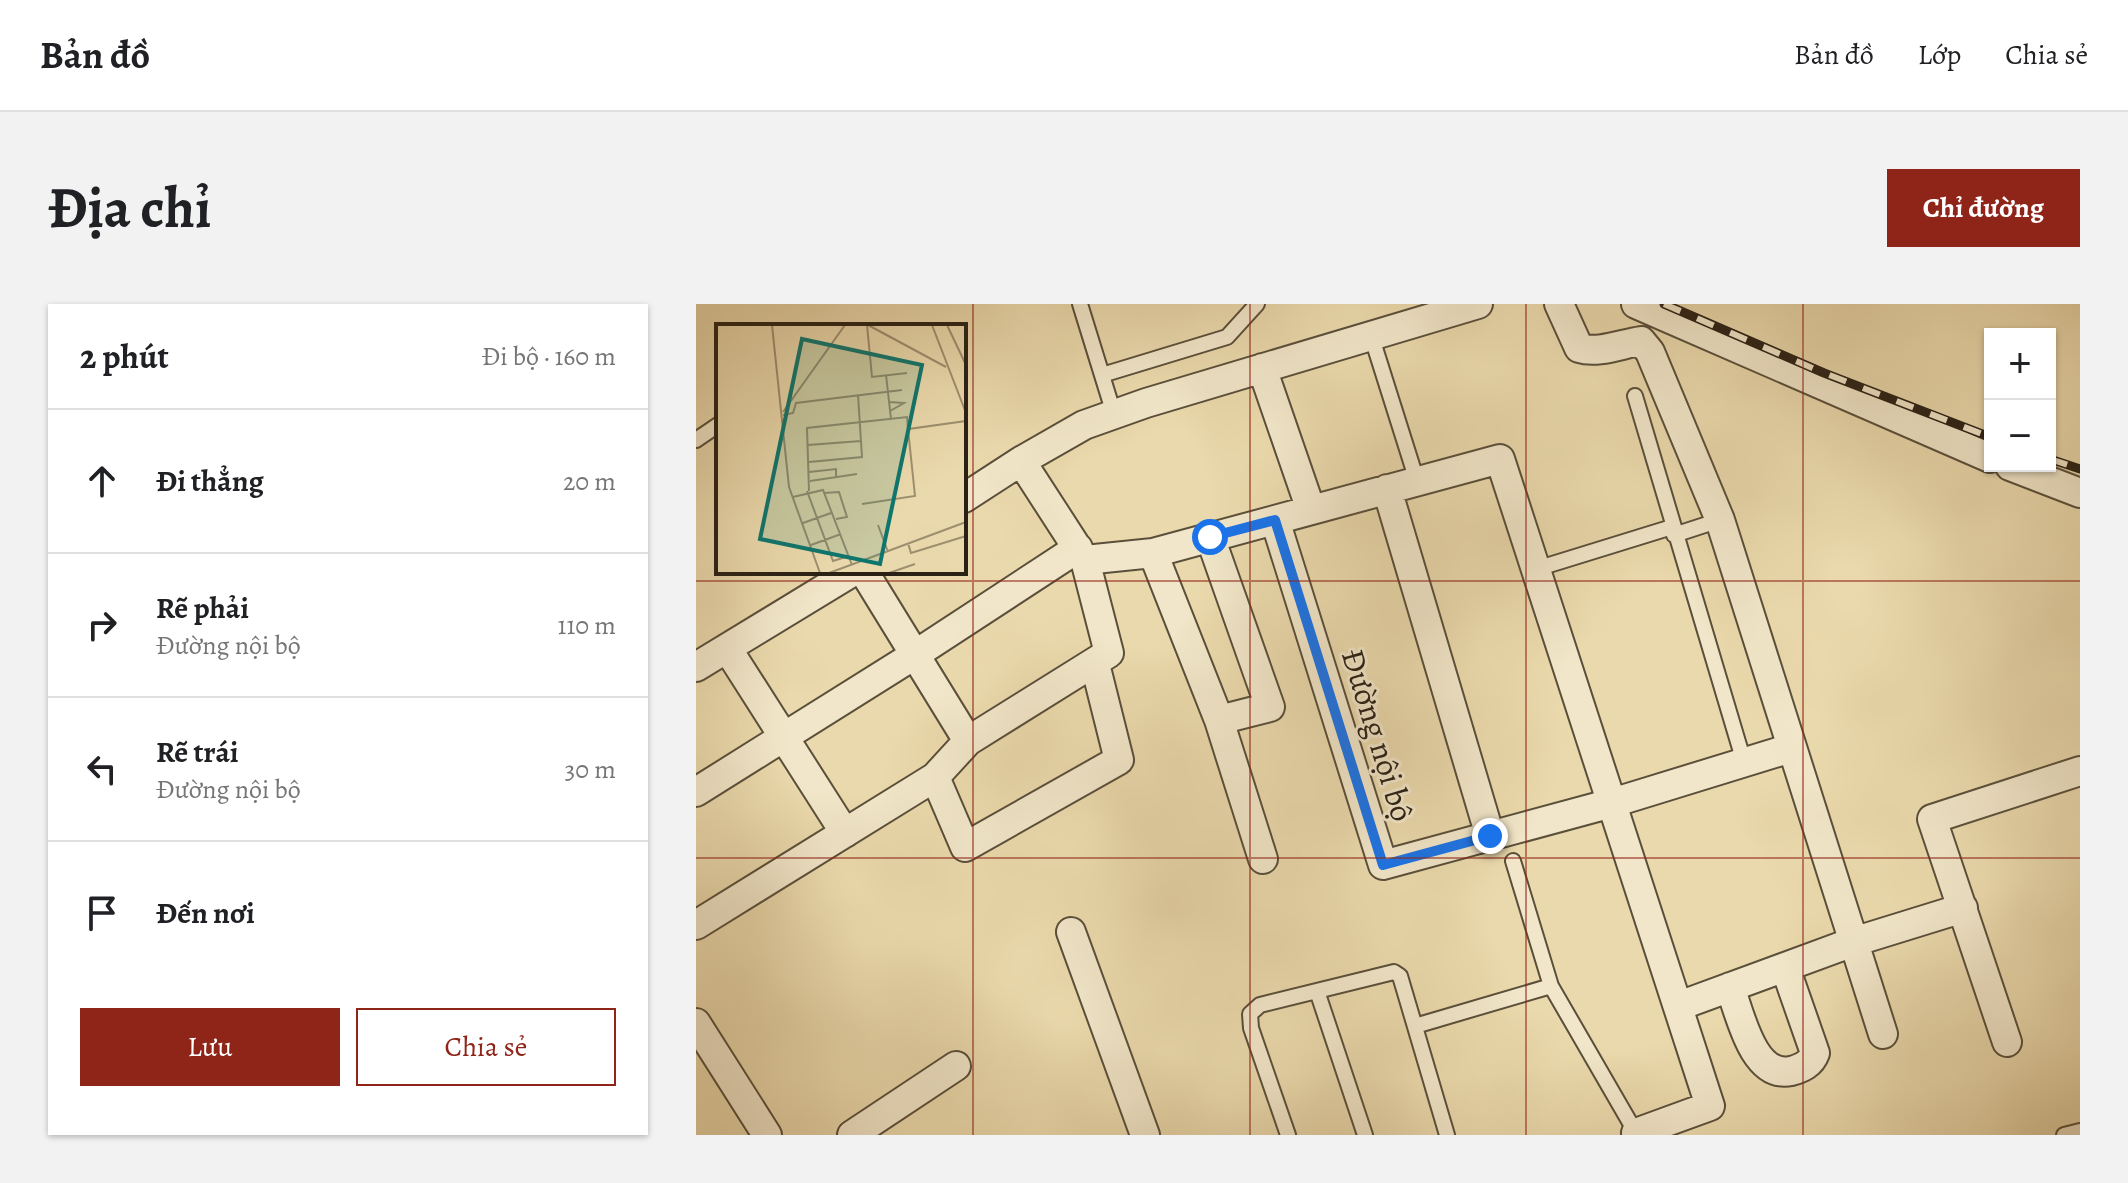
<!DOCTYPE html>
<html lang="vi">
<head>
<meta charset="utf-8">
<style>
	:root { --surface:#fff; --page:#f2f2f2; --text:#202124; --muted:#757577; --line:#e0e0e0; --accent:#8f2418 }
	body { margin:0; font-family:Alegreya,serif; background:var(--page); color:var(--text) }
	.controls { position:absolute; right:24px; top:24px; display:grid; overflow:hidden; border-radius:0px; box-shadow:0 2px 6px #0004 }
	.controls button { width:72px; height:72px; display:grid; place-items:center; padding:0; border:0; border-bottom:2px solid var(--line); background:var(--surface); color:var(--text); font:40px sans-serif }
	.stop { position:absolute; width:24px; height:24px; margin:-18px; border:6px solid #1a73e8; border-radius:50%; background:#fff }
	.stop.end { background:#1a73e8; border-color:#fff; box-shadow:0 2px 8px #0008 }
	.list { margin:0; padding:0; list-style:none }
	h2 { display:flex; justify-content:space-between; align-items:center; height:104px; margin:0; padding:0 32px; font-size:34px }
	h2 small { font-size:26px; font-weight:400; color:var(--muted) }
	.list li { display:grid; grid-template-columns:52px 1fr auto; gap:24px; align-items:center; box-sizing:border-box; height:144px; padding:0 32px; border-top:2px solid var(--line) }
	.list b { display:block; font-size:30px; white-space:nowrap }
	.list p { margin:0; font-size:26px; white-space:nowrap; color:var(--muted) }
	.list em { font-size:26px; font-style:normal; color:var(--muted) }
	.actions { display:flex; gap:16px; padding:24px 32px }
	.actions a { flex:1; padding:18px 0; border:2px solid var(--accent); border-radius:0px; text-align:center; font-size:28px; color:var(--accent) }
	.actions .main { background:var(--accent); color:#fff }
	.icon { flex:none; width:44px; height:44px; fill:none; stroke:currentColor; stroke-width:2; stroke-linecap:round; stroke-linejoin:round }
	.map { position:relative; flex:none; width:1384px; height:831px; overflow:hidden; border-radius:0px }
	header { display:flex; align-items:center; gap:48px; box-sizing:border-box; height:112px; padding:0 40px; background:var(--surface); border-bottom:2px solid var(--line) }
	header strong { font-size:38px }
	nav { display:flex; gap:44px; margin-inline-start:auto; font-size:28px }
	.intro { display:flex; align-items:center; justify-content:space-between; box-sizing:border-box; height:192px; padding:0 48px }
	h1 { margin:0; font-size:56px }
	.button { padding:20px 36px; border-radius:0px; background:var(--accent); color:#fff; font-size:28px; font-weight:700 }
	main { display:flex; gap:48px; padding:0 48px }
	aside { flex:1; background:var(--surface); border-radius:0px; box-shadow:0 2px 6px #0004 }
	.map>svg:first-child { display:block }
</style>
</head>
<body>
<header>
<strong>Bản đồ</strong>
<nav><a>Bản đồ</a><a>Lớp</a><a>Chia sẻ</a></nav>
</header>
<div class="intro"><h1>Địa chỉ</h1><a class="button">Chỉ đường</a></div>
<main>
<aside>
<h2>2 phút<small>Đi bộ · 160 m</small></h2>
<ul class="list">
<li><svg class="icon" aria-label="ahead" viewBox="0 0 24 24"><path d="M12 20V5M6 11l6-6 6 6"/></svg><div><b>Đi thẳng</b></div><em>20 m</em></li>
<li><svg class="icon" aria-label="right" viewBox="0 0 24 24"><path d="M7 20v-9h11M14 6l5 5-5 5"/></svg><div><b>Rẽ phải</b><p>Đường nội bộ</p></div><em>110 m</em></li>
<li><svg class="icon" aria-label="left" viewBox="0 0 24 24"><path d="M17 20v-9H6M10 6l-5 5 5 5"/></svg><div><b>Rẽ trái</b><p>Đường nội bộ</p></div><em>30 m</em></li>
<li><svg class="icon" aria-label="arrive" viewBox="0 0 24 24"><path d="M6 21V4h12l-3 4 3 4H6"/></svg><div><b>Đến nơi</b></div></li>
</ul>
<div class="actions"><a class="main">Lưu</a><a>Chia sẻ</a></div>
</aside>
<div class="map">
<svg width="1384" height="831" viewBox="0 0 1384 831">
	<rect width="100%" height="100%" fill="#ead9ac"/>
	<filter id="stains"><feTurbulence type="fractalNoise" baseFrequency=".0025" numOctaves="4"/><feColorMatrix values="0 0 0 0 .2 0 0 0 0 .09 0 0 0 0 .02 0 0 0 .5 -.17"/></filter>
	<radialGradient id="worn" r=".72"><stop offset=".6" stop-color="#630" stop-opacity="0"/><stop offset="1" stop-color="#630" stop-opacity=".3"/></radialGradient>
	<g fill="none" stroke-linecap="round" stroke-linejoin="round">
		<defs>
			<path id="service" d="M384,0l34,110
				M675,31l46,146
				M406,71l125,-38 30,-33
				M939,92l109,366
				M0,136l22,-15
				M978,231l46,-15
				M840,265l136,-42
				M817,557l38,125 85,147
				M621,687l48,144
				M719,722l136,-40
				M592,831l-37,-107 -1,-14 10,-9 134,-33 6,4 47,159
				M1368,831l16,-4"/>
			<path id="minor" d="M863,0l20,44c19,6 42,-4 62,-7l9,11 70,168 163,514
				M940,0l354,154
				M566,64l49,142
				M1314,162l70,27
				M691,185l103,347
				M268,194l57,-37 63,-36 62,-22 332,-99
				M579,216l108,345 229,-62 179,-55
				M514,233l60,170 -51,13
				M457,249l66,167 44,139
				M389,256l68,-7 347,-94 210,647 -74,27 1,2
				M168,268l104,169
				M31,344l118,185
				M0,363l156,-95
				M239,473l30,70 154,-87 -24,-96
				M0,488l220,-138 162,-106
				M0,621l239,-148 33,-36 141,-88 -24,-93 -64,-99
				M375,628l74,203
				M1034,683c10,27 23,92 61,84 11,-3 20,-7 24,-18l-30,-86
				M983,702l174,-64 110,-34
				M0,719l71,112
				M1311,738l-75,-223 148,-48
				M156,831l104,-69"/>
		</defs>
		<use href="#service" stroke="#5a4f3b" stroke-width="18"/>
		<use href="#minor" stroke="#5a4f3b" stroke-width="32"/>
		<use href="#service" stroke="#f1e6c9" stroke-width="14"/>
		<use href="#minor" stroke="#f1e6c9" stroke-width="28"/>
		<defs>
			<path id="rail" d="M968,0l160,69 166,64
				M1354,155l30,10"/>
		</defs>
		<use href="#rail" stroke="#2a2115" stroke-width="9"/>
		<use href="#rail" stroke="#f1e6c9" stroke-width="6" stroke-dasharray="18" stroke-linecap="butt"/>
	</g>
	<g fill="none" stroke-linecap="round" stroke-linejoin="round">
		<path stroke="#1a73e8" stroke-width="10" d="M514,233l65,-17 108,345 107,-29"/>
	</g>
	<path fill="none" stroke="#8f2418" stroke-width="2" stroke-opacity="0.55" d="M277,0v831M554,0v831M830,0v831M1107,0v831M0,277h1384M0,554h1384"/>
	<g text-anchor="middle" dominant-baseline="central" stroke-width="6" stroke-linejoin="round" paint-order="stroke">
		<g font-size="32" fill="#2a2115" stroke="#f1e6c9">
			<text transform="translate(682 431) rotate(73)">Đường nội bộ</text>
		</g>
	</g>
	<g transform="translate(20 20)">
		<rect width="250" height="250" fill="#ead9ac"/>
		<path fill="none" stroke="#9d8f70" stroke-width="2" d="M56,1l17,162 31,86M151,1l5,52 35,-4M152,1l78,42M216,1l34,88M231,1l19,40M170,51l5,44M173,78l15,1 -14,8M67,88l62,-87M67,91l10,-2 3,-10 106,-13M92,121l53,-4M93,138l53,-5 -4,-62M93,148l27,-3v7M94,157l47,-7M91,167l26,70 16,-5M93,167l-2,-63 100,-11 1,12 58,-8M108,169l15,-1 8,25 -11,2M77,173l30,-7 29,75M146,180l53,-8 -7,-67M87,199l28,-10M162,201l10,27M192,219l3,10 55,-17M95,221l30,-11M113,249l137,-51M173,249l26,-9"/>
		<path fill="#0f766e" fill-opacity="0.15" stroke="#0f766e" stroke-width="4" d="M86,15l120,26 -42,199 -120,-25z"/>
		<rect width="250" height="250" fill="none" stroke="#2a2115" stroke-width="4"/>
	</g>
	<rect width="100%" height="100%" filter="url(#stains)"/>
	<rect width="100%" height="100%" fill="url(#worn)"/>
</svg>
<div class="controls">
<button>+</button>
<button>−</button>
</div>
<div class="stop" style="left:514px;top:233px"></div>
<div class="stop end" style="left:794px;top:532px"></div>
</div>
</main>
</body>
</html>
